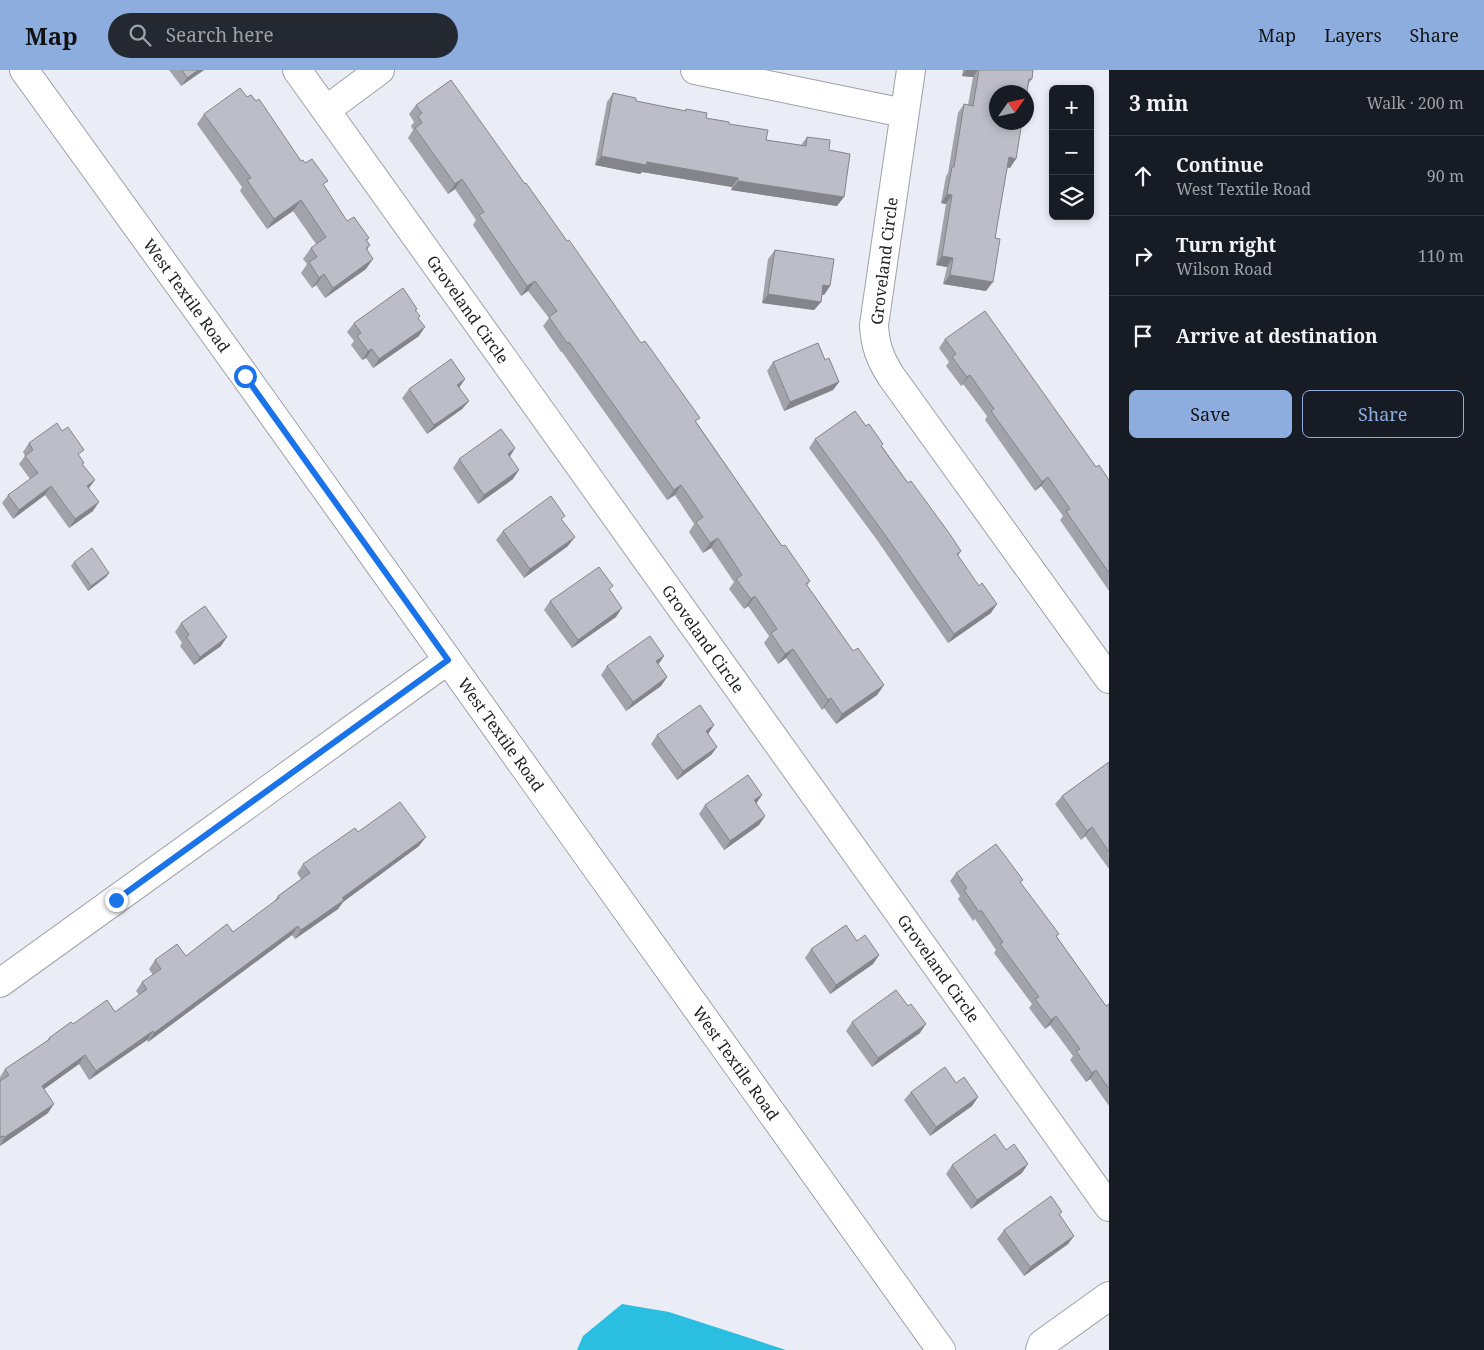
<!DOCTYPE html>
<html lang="en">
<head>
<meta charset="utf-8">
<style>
	:root { --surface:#171b24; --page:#242831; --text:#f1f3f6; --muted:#9ea1a6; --line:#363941; --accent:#8eaddf }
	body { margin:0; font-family:"Noto Serif",serif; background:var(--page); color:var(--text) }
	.controls { position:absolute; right:15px; top:15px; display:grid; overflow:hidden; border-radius:8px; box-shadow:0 2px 8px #0003 }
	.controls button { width:45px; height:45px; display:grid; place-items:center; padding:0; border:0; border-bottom:1px solid var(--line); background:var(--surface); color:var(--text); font:25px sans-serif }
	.compass { position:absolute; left:989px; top:15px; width:45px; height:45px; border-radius:50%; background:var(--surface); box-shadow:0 2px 8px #0003; rotate:56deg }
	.stop { position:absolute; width:15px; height:15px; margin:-11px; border:4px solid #1a73e8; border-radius:50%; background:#fff }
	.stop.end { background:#1a73e8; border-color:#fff; box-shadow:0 1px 5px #0008 }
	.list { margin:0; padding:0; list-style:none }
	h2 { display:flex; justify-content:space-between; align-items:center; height:65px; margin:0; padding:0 20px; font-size:21px }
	h2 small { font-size:16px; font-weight:400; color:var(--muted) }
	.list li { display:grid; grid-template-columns:32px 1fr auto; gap:15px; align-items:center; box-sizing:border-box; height:80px; padding:0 20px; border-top:1px solid var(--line) }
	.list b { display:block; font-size:19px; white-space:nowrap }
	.list p { margin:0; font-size:16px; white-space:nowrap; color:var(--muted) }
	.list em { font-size:16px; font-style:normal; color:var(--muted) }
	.actions { display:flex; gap:10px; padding:15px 20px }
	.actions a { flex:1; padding:11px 0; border:1px solid var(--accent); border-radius:8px; text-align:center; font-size:18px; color:var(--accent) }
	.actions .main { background:var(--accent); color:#111 }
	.icon { flex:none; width:28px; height:28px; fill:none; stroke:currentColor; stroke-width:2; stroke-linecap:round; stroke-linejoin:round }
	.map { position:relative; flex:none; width:1109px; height:1280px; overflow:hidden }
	header { display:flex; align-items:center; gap:30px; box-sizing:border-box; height:70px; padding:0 25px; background:var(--accent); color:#111 }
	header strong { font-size:24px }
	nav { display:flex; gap:28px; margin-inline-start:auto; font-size:18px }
	.search { width:350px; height:45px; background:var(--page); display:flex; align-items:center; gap:12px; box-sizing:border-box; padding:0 18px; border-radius:28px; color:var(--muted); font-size:19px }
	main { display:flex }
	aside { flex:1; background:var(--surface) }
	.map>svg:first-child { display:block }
</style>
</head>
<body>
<header>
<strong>Map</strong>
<div class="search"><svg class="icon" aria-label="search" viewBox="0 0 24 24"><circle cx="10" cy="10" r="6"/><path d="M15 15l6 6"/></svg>Search here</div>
<nav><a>Map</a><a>Layers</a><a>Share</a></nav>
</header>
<main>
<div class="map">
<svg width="1109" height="1280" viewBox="0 0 1109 1280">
	<rect width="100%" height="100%" fill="#ebedf6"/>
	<path fill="#2abee0" d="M622,1234l47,8 117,38h-209l6,-14z"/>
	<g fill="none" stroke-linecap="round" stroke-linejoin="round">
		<defs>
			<g id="minor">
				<path id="s1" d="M297,0l812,1137"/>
				<path d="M695,0l209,43"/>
				<path d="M911,0l-37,255c1,20 6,34 17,51l218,303"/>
				<path d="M326,40l54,-40"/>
				<path d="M0,913l448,-323"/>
				<path d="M1040,1280l2,-6 67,-48"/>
			</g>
			<g id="major">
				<path id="s2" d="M24,0l221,306 696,974"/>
			</g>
		</defs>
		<use href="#minor" stroke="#9fa0a9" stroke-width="30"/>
		<use href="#major" stroke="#9fa0a9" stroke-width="30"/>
		<use href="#minor" stroke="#fff" stroke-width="28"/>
		<use href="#major" stroke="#fff" stroke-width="28"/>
	</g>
	<path fill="#a2a3aa" d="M169,0h35l-23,16z
		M963,0h70l-1,9 -3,4 -19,85 -3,-1 -21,124 -43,-7 4,-17 -11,-2 10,-61 -5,-1 5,-27 2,-3 10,-60 6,-9 4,1 5,-28 -11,-1z
		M613,23l23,8 49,10 1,-2 20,9 23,6 37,16 35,5 6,-8 22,13 8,56 -106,-16 1,-3 -90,-15 -2,2 -45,-9 12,-63z
		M247,27l54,64 23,25 23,35 22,17 -2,3 3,4 -3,5 -1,19 -41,29 -9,-13 -4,3 -11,-15 6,-9 -4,-5 8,-11 5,-4 -23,-33 -26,18 -27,-38 2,-4 -45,-63 7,-10z
		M416,35l109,79 172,239 85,123 28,35 -3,4 46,66 31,34 -7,10 -41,29 -12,-16 -2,2 -36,-52 -8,6 -14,-21 5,-7 -21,-30 -4,3 -15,-20 5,-7 -23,-34 -8,5 -14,-21 5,-8 -19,-29 -8,5 -105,-148h-1l-18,-26 6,-8 -21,-27 -7,5 -48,-71 3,-5 -21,-31 -7,5 -40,-56 5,-8 -2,-4 3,-4 -5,-8z
		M775,180l55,36 -6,9 -2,-1 -1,8 -7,8 -52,-7 6,-44z
		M417,239l-1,1 3,8v18l-46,32 -7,-10 -4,2 -11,-15 3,-4 -7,-9 7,-9z
		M945,269l151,128 13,13v111l-49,-71 3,-4 -22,-30 -6,5 -50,-71 2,-4 -24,-32 -2,2 -15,-20 3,-4 -10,-14z
		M825,290l14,22 -6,8 -49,21 -17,-40 6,-9z
		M465,309l-6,8 10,14 -7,8 -35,25 -25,-36 7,-9z
		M866,356l16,20 26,37 53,68 -3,5 33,57 -43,30 -71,-103 -68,-92 6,-9z
		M29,373l51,14 3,8 12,15 -6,8 4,23 -24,17 -24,-33 -32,24 -11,-16 6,-8 22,-16 -11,-15 6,-8 -2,-4z
		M515,378l-5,9 3,22 -35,25 -25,-36 6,-9z
		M562,450l6,26 -44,32 -28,-38 7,-9z
		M74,492l35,11 -3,4 -18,14 -17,-25z
		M610,520l6,27 -44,31 -28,-38 6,-9z
		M181,553l40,23 -27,19 -14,-19 2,-3 -7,-11z
		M664,586l-6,8 9,13 -6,9 -35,25 -25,-36 6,-9z
		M714,655l-6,9 9,13 -6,8 -34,25 -26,-36 6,-9z
		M1109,692v107l-24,-33 -4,4 -26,-36 7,-8z
		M705,735l60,11 -6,9 -35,25 -25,-36z
		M358,762l61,14 -76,56 -5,7 -43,30 -3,-4 -144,107 -1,-2 -58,40 -10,-16 -35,25 4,24 -48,33v-69l5,-8 42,-28 2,-3 24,-14 42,-12 24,-17 -3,-4 6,-9 11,-7 -4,-6 6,-9 31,-4 47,-24 40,-29 5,-7 23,-17 -4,-6 6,-9z
		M956,803l65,10 36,54 49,69 3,-1v101l-19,-27 -4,3 -16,-22 3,-4 -23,-31 -5,4 -16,-21 3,-4 -38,-51 2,-3 -21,-31 -2,2 -15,-22 2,-3 -10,-15z
		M857,871l22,14 -6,9 -43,30 -25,-36 6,-9z
		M852,952l68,11 -48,34 -26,-36z
		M956,1013l22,14 -6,9 -42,30 -26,-36 7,-8z
		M952,1095l70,8 -51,36 -25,-35z
		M1060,1145l14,21 -6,8 -44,32 -27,-37 7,-9z"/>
	<path fill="#84848b" d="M198,0h6l-23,16 6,-8z
		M966,0h12l-5,7 -11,-1z
		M601,86l46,6 91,16 -6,9 -90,-15 -2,2 -45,-9z
		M1009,87l7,2 -6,9 -8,-2z
		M462,109l-7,10 -7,5 7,-10z
		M738,111l106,16 -7,9 -106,-16z
		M947,124l5,1 -6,9 -5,-1z
		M301,130l-8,11 -26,18 7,-10z
		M942,186l11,2 -6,9 -11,-2z
		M373,189l-7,10 -41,29 8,-10z
		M324,204l-8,11 -4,3 7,-10z
		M950,205l43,7 -7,9 -43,-7z
		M535,211l-7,10 -7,5 6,-10z
		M823,215l7,1 -6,9 -7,-1z
		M768,224l53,8 -7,8 -52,-7z
		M425,257l-6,9 -46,32 6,-9z
		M372,279l-6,9 -4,2 6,-9z
		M970,305l-7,9 -2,2 6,-9z
		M465,309l-6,9 -2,-3z
		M839,312l-6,8 -49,21 6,-9z
		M469,331l-7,8 -35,25 7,-9z
		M515,378l-6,9 -1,-3z
		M519,400l-6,9 -35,25 6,-9z
		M1048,407l-7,9 -6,5 7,-9z
		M95,410l-7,9 -1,-3z
		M681,415l-6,10 -8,5 7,-10z
		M51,416l-6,9 -32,24 6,-9z
		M99,432l-6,9 -24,17 6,-9z
		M575,467l-7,9 -44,32 6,-9z
		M718,468l-7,10 -8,5 7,-10z
		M109,503l-3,4 -18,14 3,-5z
		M755,526l-7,10 -4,3 7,-10z
		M997,534l-6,9 -43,30 6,-9z
		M622,538l-6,9 -44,31 6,-8z
		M227,567l-6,9 -27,19 6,-8z
		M793,579l-7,9 -8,6 7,-10z
		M664,586l-6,9 -2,-4z
		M667,607l-6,9 -35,25 7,-9z
		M884,615l-7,10 -41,29 6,-10z
		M831,628l-7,10 -2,2 6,-10z
		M714,655l-6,9 -2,-3z
		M717,677l-6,8 -34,25 6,-9z
		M762,725l-6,9 -2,-4z
		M765,746l-6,9 -35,25 6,-9z
		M1092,757l-7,9 -4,4 6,-9z
		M426,767l-7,9 -76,56 -5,7 -43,30 6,-9 41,-32z
		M298,856l-6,9 -144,107 6,-9z
		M879,885l-6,9 -43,30 6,-9z
		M1056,946l-6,9 -5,4 6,-9z
		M926,954l-6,9 -48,34 6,-9z
		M153,961l-6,9 -58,40 7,-9z
		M85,985l-6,9 -43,31 6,-9z
		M1096,1000l-6,9 -4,3 6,-9z
		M978,1027l-6,9 -42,30 6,-9z
		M54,1034l-6,9 -48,33 5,-9z
		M1028,1094l-6,9 -51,36 6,-9z
		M1074,1166l-6,8 -44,32 6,-9z"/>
	<path fill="#bcbdc6" stroke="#84848b" d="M182,0h16l-11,8z
		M979,0h54l-1,9h-3l-3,17v-4h-30v30h26l-6,37 -7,-2 -14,81 5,1 -7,43 -43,-7 3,-17 -11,-2 10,-61 -5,-1 5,-27h2l10,-63 9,2z
		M451,10l74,104 1,-1 41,58 2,-1 72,103 4,-2 55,77 -5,3 87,125 3,-1 25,36 -4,3 47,67 5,-3 26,37 -42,29 -11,-16 -3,2 -35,-51 -8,5 -14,-21 6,-4 -22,-33 -4,3 -15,-20 6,-4 -24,-37 -8,5 -14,-21 7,-5 -22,-32 -7,5 -105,-148 -2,1 -18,-26 8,-6 -22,-30 -8,5 -48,-71 5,-3 -22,-33 -7,5 -40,-56 7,-5 -4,-7 4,-3 -6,-8z
		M240,18l7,9 4,-2 5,6 3,-2 42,62 2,-1 2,3 7,-4 16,22 -5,3 24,37 7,-4 15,21 -3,2 4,5 -4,3 7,11 -40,29 -9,-14 -5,4 -10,-16 8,-5 -6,-9 15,-11 -25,-37 -27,19 -27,-39 4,-2 -47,-64z
		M613,23l23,5v3l50,10v-2l21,4 -1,5 23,4v2l39,6 -2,10 40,6 1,-9 23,3 -1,10 21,4 -6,43 -106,-16v-3l-91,-16 -1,3 -45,-9z
		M775,180l59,9 -4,27 -7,-1 -2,17 -53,-8z
		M403,218l14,21 -2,1 5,6 -2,2 7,9 -46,32 -7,-10 -4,2 -11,-15 4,-3 -7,-10z
		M985,241l111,156 3,-2 10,15v93l-43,-62 4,-2 -22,-32 -6,5 -51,-71 3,-2 -24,-34 -3,2 -15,-20 4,-3 -11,-15z
		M818,273l7,17 4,-2 10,24 -49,20 -17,-40z
		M451,289l14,20 -8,6 12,16 -35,24 -25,-36z
		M855,341l11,15 3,-2 14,20 -2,2 27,37 3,-2 38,52 12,18 -4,3 22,32 3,-3 15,21 -43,30 -71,-102 -68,-93z
		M57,353l5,8 6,-4 16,23 -6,4 6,9 -2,1 13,16 -8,6 12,16 -24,17 -24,-33 -32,24 -11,-15 30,-22 -13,-17 8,-6 -4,-7z
		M501,359l14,19 -7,6 11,16 -35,25 -25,-36z
		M551,426l14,20 -4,3 14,18 -45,32 -27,-38z
		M92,478l17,25 -18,13 -17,-24z
		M599,497l14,19 -4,3 13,19 -44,32 -28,-39z
		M205,536l22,31 -27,20 -14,-20 3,-2 -8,-12z
		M650,566l14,20 -8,5 11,16 -34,25 -26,-36z
		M700,635l14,20 -8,6 11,16 -34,24 -26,-36z
		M1109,692v90l-17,-25 -5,4 -25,-35z
		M748,705l14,20 -8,5 11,16 -35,25 -25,-36z
		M400,732l26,35 -84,61 2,2 -43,30 -3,-4 -144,107 -1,-2 -57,40 -11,-16 -43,31 12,18 -49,33 -1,-1 -4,1v-56l9,-6 -4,-6 45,-30 -1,-1 22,-16 2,2 34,-24 8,12 32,-23 -5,-7 19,-13 -6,-9 22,-16 9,12 41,-32 6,8 46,-34 -1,-2 32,-23 -7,-9 52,-36 3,4z
		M996,774l27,36 -3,2 39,52 -3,2 50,70 3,-2v85l-13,-19 -4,3 -16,-22 4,-2 -24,-33 -5,4 -16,-21 4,-2 -39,-53 3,-2 -22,-32 -2,2 -15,-22 3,-2 -11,-15z
		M846,855l11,16 8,-6 14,20 -43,30 -25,-36z
		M896,920l12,16 3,-2 15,20 -48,34 -26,-36z
		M945,997l11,16 8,-6 14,20 -42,30 -25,-35z
		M995,1064l11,16 8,-6 14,20 -51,36 -25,-35z
		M1051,1126l11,16 -3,2 15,22 -44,31 -26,-37z"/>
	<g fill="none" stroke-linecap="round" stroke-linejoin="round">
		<path stroke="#1a73e8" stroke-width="6" d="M116,830l332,-240 -203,-284"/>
	</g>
	<g text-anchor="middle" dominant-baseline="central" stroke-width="4" stroke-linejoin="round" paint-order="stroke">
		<g font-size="16" fill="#1f2023" stroke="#fff">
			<text transform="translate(884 191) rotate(-83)">Groveland Circle</text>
			<text stroke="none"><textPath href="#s2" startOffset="278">West Textile Road</textPath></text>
			<text stroke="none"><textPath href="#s1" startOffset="294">Groveland Circle</textPath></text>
			<text stroke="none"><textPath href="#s1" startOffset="699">Groveland Circle</textPath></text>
			<text stroke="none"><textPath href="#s2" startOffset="818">West Textile Road</textPath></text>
			<text stroke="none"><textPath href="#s1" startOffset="1104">Groveland Circle</textPath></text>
			<text stroke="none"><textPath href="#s2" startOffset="1222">West Textile Road</textPath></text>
		</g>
	</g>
</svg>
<div class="controls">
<button>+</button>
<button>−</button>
<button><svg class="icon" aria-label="layers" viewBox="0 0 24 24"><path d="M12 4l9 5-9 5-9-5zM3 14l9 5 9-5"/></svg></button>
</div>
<svg class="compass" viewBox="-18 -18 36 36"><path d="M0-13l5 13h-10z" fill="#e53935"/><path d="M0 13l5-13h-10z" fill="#9ea1a6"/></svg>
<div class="stop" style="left:245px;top:306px"></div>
<div class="stop end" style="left:116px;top:830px"></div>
</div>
<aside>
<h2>3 min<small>Walk · 200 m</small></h2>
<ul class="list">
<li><svg class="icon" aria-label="ahead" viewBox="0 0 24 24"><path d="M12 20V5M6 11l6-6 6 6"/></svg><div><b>Continue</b><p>West Textile Road</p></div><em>90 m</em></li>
<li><svg class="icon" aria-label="right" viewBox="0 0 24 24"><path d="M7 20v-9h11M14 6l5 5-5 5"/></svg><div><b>Turn right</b><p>Wilson Road</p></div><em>110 m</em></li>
<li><svg class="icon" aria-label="arrive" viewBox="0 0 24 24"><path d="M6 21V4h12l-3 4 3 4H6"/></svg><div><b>Arrive at destination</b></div></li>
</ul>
<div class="actions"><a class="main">Save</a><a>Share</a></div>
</aside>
</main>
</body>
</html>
